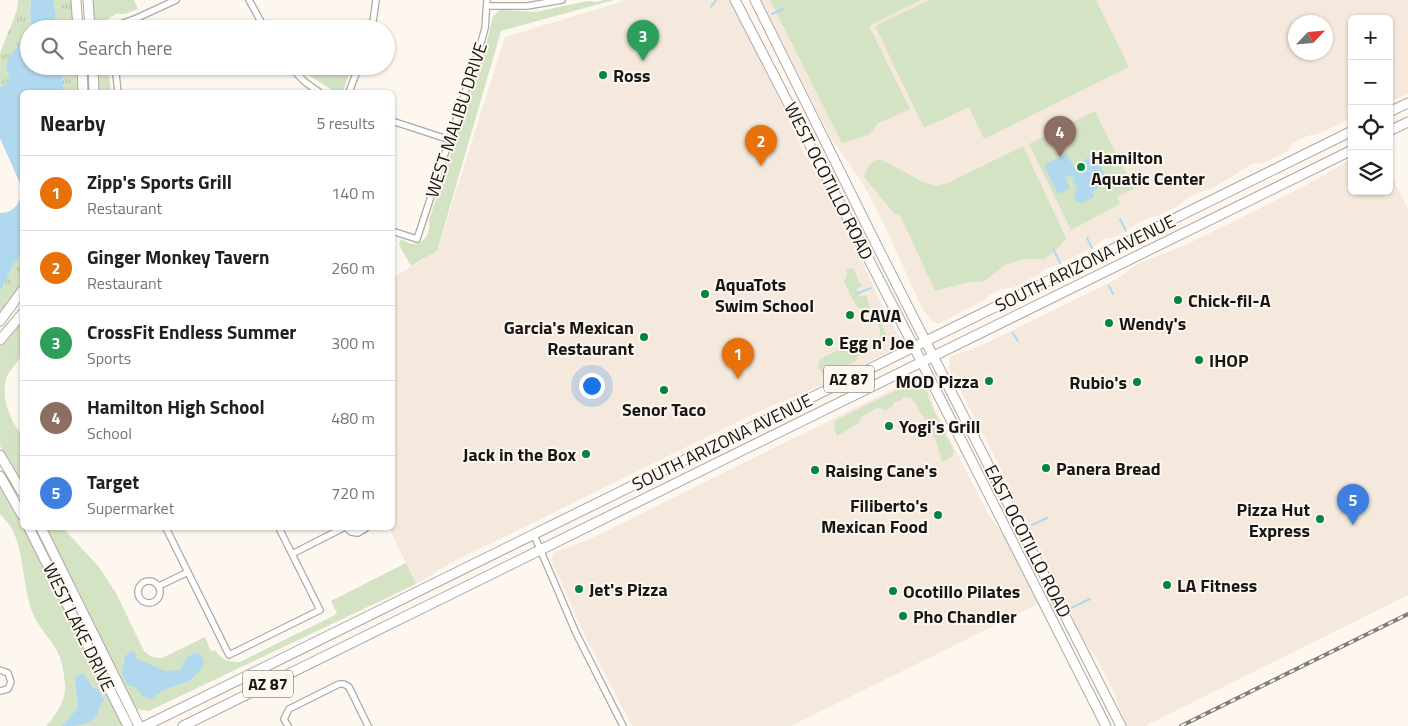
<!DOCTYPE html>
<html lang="en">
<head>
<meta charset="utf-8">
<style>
	:root { --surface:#fff; --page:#f2f2f2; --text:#202124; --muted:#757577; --line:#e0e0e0; --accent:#ea580c }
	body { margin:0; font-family:"Titillium Web",sans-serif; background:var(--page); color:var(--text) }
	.controls { position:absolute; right:15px; top:15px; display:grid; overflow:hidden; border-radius:8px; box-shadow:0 1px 4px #0004 }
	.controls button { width:45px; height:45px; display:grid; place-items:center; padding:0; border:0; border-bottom:1px solid var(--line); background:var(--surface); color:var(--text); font:25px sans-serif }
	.compass { position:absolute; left:1288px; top:15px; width:45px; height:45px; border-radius:50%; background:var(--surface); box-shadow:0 1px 4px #0004; rotate:64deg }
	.you { position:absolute; left:591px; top:385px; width:18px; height:18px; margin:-12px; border:4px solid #fff; border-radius:50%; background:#1a73e8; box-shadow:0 0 0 8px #1a73e833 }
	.badge { display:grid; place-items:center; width:32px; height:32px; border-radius:50%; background:var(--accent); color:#fff; font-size:16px; font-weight:700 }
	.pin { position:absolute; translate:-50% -41px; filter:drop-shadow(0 1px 2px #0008) }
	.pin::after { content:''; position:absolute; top:26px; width:18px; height:15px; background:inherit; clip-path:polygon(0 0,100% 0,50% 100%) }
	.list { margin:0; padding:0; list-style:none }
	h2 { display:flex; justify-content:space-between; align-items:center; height:65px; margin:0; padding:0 20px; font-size:21px }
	h2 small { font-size:16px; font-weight:400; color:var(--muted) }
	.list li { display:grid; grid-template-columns:32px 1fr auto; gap:15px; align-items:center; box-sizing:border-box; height:75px; padding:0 20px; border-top:1px solid var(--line) }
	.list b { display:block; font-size:19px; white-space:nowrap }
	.list p { margin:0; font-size:16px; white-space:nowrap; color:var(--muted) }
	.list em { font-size:16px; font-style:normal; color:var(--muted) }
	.icon { flex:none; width:28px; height:28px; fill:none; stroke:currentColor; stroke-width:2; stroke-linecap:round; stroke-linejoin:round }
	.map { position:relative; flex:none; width:1408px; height:726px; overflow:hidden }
	.search { position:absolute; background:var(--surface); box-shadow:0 1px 4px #0004; left:20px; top:20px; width:375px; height:55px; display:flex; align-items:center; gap:12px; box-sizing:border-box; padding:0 18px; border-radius:28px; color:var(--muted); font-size:19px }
	.panel { position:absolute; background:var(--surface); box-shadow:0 1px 4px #0004; left:20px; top:90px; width:375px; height:440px; border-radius:8px }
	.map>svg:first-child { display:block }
</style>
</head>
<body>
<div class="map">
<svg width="1408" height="726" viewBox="0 0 1408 726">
	<defs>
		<pattern id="grass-tufts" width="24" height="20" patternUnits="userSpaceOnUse" patternTransform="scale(1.25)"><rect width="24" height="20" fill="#d5e3c5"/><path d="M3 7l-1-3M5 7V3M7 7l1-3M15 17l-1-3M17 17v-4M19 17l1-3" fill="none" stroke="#b6c2a8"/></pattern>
	</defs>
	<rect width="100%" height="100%" fill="#fdf7f0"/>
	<path fill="#f4e9dc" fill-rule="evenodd" d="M627,0h102l40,77 35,76 18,27 34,66 20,47 23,44 -1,8 -5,5 -82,40 -45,18 -248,122 -69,34 -33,20 -27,-56h3l1,-250 44,-27 68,-214z
		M761,0h647v94l-19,8v-83h-37v99l-36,17h-6l-17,7 -4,8 -25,13 -12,1 -39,24 -19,6 -15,11 -19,10 -14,4 -32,18 -10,2 -10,8 -37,18 -13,4 -6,6 -23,12 -16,3 -9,4 -7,7 -45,23 -8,-5 -8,-11 -41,-90 -19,-36 -30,-42zM1296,22h30v30h-30z
		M1352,159v32h37v-19l19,37v386l-263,131h-18l-15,-37 -15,-31 -12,-15 -19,-38 -39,-84 -13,-19 -9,-25 -56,-109 1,-10 4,-3 24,-8 139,-68 20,-15 44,-17 49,-24 76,-38z
		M916,378l6,2 5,5 8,24 22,44 31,61 17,23 33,67 -247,122h-159l-48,-92 -31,-70 -1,-5 1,-6 35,-13z"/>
	<path fill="url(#grass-tufts)" d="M18,0h13l-1,18 2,11h-3v12l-3,2 -17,32 -3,9 -6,3v-34l17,-43z
		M53,0h20l3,29h-22l2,-14z
		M61,66h18l1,26h-16z
		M22,253v30l-22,29v-22l14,-26z"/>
	<path fill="#d5e3c5" d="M92,0h42l4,9 -13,5h-9l-8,5 -3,10h-10z
		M603,0h11l-113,31 -64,220 -26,15 -12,-21 2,-6 10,5c14,0 20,-11 18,-24l56,-171 8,-33 7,-6 35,2 53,-11 9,1z
		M770,0h151l-52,26 41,83 -33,15 -8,11 -27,8z
		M929,0h167l33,67 -145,72 -15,-32 -45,21 -49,-102z
		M369,19l-4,10h-31z
		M98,66h10l3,26h-12z
		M301,66h51l-9,26h-8l-28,-18z
		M1095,111l39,78 -17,8 3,7 -49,26 -42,-86z
		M1023,146l43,92 -6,8 -15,13h-21l-19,6 -21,16 -19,2 -30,8 -34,-74 -8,-5 -29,-35c3,-10 6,-15 16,-18l43,23 13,4 12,-3z
		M848,268l6,1 5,13 4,4 -6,3 3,8 6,-2 5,15 11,15 5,12 -7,8 -20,9 -4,7 -31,15 -7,-9 2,-8 31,-15 3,5 5,2 12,-6 9,-9c2,-17 -14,-20 -23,-30 -5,-7 -10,-17 -13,-25l3,-6 -1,-4z
		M22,316c0,9 3,31 0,38 -4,9 -12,15 -15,23 -7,19 3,44 15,58v48l-22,-37v-103z
		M915,381l9,3 9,25 21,42 -2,6 -10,5 -6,-21 -12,-24c-5,-4 -7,-13 -13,-19l-8,-1 -2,3 -8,3 -1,4 -7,4 -2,-2 -6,-1 -16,9 -2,6 -22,13 -3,-7 2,-9z
		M0,485l6,9 118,232h-78c10,-11 20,-25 19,-40 -1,-14 -3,-29 -11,-40 -7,-11 -16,-20 -21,-32 -11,-28 -8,-59 -21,-85 -3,-6 -8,-10 -12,-15z
		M46,528h17l36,39 17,26 28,58c6,5 10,7 18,7l43,-21 6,14 4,-1c7,10 13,12 25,12l97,-48 -6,-13 75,-38 10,21 -267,127 -14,-2z"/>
	<path fill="#b0d9f0" d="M31,0h22l3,15 -2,14h-22l-2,-11z
		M29,41v25h32l3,26h-42v161l-8,11 -14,27v-78c15,0 21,-11 22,-25l-22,-50v-51l6,-3 3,-9 -3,-8 2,-8 9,-12 4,-4z
		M1067,154l9,17 5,-2 -3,-6 17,-8 11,21 -1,8 -13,8 2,5 -14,7 -1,-3 -2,1 -3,-6 2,-2 -1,-3 2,-2 -5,-9 3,-3 -7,-1 -3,1 5,11 -12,6 -14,-29z
		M132,651l3,1v4l3,3 27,12 16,-1c2,-8 7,-17 17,-17l5,5 1,6 -9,12 -8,6 -22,7 -14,10 -9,-3 -7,-9 -8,-2 -5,-11 3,-18z
		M80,674h4l10,15h4l6,11c-5,4 -4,10 -7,15 -8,11 -23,11 -35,11l16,-18 -3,-30z"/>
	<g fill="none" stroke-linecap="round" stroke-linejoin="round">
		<path stroke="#b0d9f0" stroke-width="2" d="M711,7l5,-7
			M772,14l11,-5
			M1120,219l6,12
			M1087,238l5,10
			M1054,250l6,13
			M1109,286l4,8
			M856,294l15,-6
			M1013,333l5,8
			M962,387l15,-8
			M1032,525l15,-7
			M1071,608l19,-9"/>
		<defs>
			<path id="street" d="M249,0l16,29
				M487,6h40l35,-6
				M112,29v-2l25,-9 39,-18
				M372,29l4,-29
				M115,66l3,26
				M289,66l16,16 14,10
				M349,92l10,-26
				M392,121l58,19
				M392,231l25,8 62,-189 6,-22 2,-28
				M166,528l63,127 91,-45 -41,-82
				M347,528l4,4 7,1 8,-5
				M534,535l42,98 47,93
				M292,554l51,-26
				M138 592a11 11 0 1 1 22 0a11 11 0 1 1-22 0Z
				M159,586l29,-14
				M0,670l8,3 3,9 -3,7 -8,2
				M288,726l-4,-7 5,-10 50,-25h5l5,3 19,39"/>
			<path id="secondary" d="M76,0l2,29
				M88,0l2,29
				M735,0l179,347 192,379
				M755,0l118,238 248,488
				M82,66l1,26
				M93,66l1,26
				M0,321l22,-30
				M0,340l22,-26
				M0,455l22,37
				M0,476l22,39
				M29,528l99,198
				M41,528l98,198"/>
			<path id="primary" d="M1389,112l19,-9
				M1389,131l19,-9
				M145,726l1207,-595
				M183,726l1169,-576"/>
		</defs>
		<use href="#street" stroke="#aea9a2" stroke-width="8"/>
		<use href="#secondary" stroke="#aea9a2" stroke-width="11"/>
		<use href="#primary" stroke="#aea9a2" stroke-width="11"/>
		<use href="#street" stroke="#fff" stroke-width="5.5"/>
		<use href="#secondary" stroke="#fff" stroke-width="9"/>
		<use href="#primary" stroke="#fff" stroke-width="9"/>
		<defs>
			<path id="rail" d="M1181,726l227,-112"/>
		</defs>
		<use href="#rail" stroke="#7f7b77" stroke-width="4"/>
		<use href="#rail" stroke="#fdf7f0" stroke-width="2" stroke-dasharray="5.5" stroke-linecap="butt"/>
	</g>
	<g fill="#02853f" stroke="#fdf7f0" stroke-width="2">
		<circle cx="603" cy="75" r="5"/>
		<circle cx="1081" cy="167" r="5"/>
		<circle cx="705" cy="294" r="5"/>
		<circle cx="1178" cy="300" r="5"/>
		<circle cx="850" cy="315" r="5"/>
		<circle cx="1109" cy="323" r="5"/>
		<circle cx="644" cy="337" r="5"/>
		<circle cx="829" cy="342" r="5"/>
		<circle cx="1199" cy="360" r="5"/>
		<circle cx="989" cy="381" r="5"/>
		<circle cx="1137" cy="382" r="5"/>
		<circle cx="664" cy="390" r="5"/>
		<circle cx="889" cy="426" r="5"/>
		<circle cx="586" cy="454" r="5"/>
		<circle cx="1046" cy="468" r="5"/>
		<circle cx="815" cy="470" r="5"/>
		<circle cx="938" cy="515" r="5"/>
		<circle cx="1320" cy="519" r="5"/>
		<circle cx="1167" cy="585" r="5"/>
		<circle cx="579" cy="589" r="5"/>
		<circle cx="893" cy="591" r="5"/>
		<circle cx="903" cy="616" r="5"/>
	</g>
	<g text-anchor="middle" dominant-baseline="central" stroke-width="4" stroke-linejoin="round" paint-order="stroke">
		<g fill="#fdf7f0" stroke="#5d5a56" stroke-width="1">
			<rect x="824" y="365.5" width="50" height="27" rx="4"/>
			<rect x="243" y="670.5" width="50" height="27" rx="4"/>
		</g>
		<g font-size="16" font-weight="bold" fill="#181614">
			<text x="849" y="379">AZ 87</text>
			<text x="268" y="684">AZ 87</text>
		</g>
		<g font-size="18" font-weight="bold" fill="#181614" stroke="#fdf7f0" text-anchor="start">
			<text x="613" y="75">Ross</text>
			<text x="1091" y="157">Hamilton<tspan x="1091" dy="21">Aquatic Center</tspan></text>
			<text x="715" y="284">AquaTots<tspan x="715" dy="21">Swim School</tspan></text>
			<text x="1188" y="300">Chick-fil-A</text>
			<text x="860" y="315">CAVA</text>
			<text x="1119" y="323">Wendy's</text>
			<text x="634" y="327" text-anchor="end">Garcia's Mexican<tspan x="634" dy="21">Restaurant</tspan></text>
			<text x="839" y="342">Egg n' Joe</text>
			<text x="1209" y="360">IHOP</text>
			<text x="979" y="381" text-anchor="end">MOD Pizza</text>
			<text x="1127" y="382" text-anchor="end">Rubio's</text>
			<text x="664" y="409" text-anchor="middle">Senor Taco</text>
			<text x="899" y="426">Yogi's Grill</text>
			<text x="576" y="454" text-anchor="end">Jack in the Box</text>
			<text x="1056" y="468">Panera Bread</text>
			<text x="825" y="470">Raising Cane's</text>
			<text x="928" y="505" text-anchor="end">Filiberto's<tspan x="928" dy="21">Mexican Food</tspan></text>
			<text x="1310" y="509" text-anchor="end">Pizza Hut<tspan x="1310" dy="21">Express</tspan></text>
			<text x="1177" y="585">LA Fitness</text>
			<text x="589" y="589">Jet's Pizza</text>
			<text x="903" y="591">Ocotillo Pilates</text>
			<text x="913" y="616">Pho Chandler</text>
		</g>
		<g font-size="18" fill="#181614" stroke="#fdf7f0">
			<text transform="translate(456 120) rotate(-72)">WEST MALIBU DRIVE</text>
			<text transform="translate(829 181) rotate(63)">WEST OCOTILLO ROAD</text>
			<text transform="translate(1085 263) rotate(-26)">SOUTH ARIZONA AVENUE</text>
			<text transform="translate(722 442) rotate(-26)">SOUTH ARIZONA AVENUE</text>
			<text transform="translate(1028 541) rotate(63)">EAST OCOTILLO ROAD</text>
			<text transform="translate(79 627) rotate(64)">WEST LAKE DRIVE</text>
		</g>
	</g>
</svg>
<div class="controls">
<button>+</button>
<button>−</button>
<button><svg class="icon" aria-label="locate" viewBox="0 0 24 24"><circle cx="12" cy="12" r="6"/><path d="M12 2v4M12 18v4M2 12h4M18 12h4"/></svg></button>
<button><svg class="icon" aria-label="layers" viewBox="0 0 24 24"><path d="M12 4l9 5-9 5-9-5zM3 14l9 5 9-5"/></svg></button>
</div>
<svg class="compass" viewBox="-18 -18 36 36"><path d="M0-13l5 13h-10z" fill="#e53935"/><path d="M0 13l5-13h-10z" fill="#757577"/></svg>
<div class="you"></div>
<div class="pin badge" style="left:738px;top:379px;background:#e8710a">1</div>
<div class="pin badge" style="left:761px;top:166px;background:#e8710a">2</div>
<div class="pin badge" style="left:643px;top:61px;background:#2e9e5b">3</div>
<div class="pin badge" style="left:1060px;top:157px;background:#8d6e63">4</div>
<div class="pin badge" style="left:1353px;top:525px;background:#3f7fe0">5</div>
<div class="search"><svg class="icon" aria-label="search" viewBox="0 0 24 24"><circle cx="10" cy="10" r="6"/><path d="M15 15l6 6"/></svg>Search here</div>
<section class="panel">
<h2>Nearby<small>5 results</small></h2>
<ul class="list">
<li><span class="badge" style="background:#e8710a">1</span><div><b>Zipp's Sports Grill</b><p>Restaurant</p></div><em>140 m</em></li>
<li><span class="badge" style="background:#e8710a">2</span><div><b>Ginger Monkey Tavern</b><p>Restaurant</p></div><em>260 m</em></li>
<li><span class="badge" style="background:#2e9e5b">3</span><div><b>CrossFit Endless Summer</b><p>Sports</p></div><em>300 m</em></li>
<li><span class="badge" style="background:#8d6e63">4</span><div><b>Hamilton High School</b><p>School</p></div><em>480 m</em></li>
<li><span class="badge" style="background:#3f7fe0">5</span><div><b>Target</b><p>Supermarket</p></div><em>720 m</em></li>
</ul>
</section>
</div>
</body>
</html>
